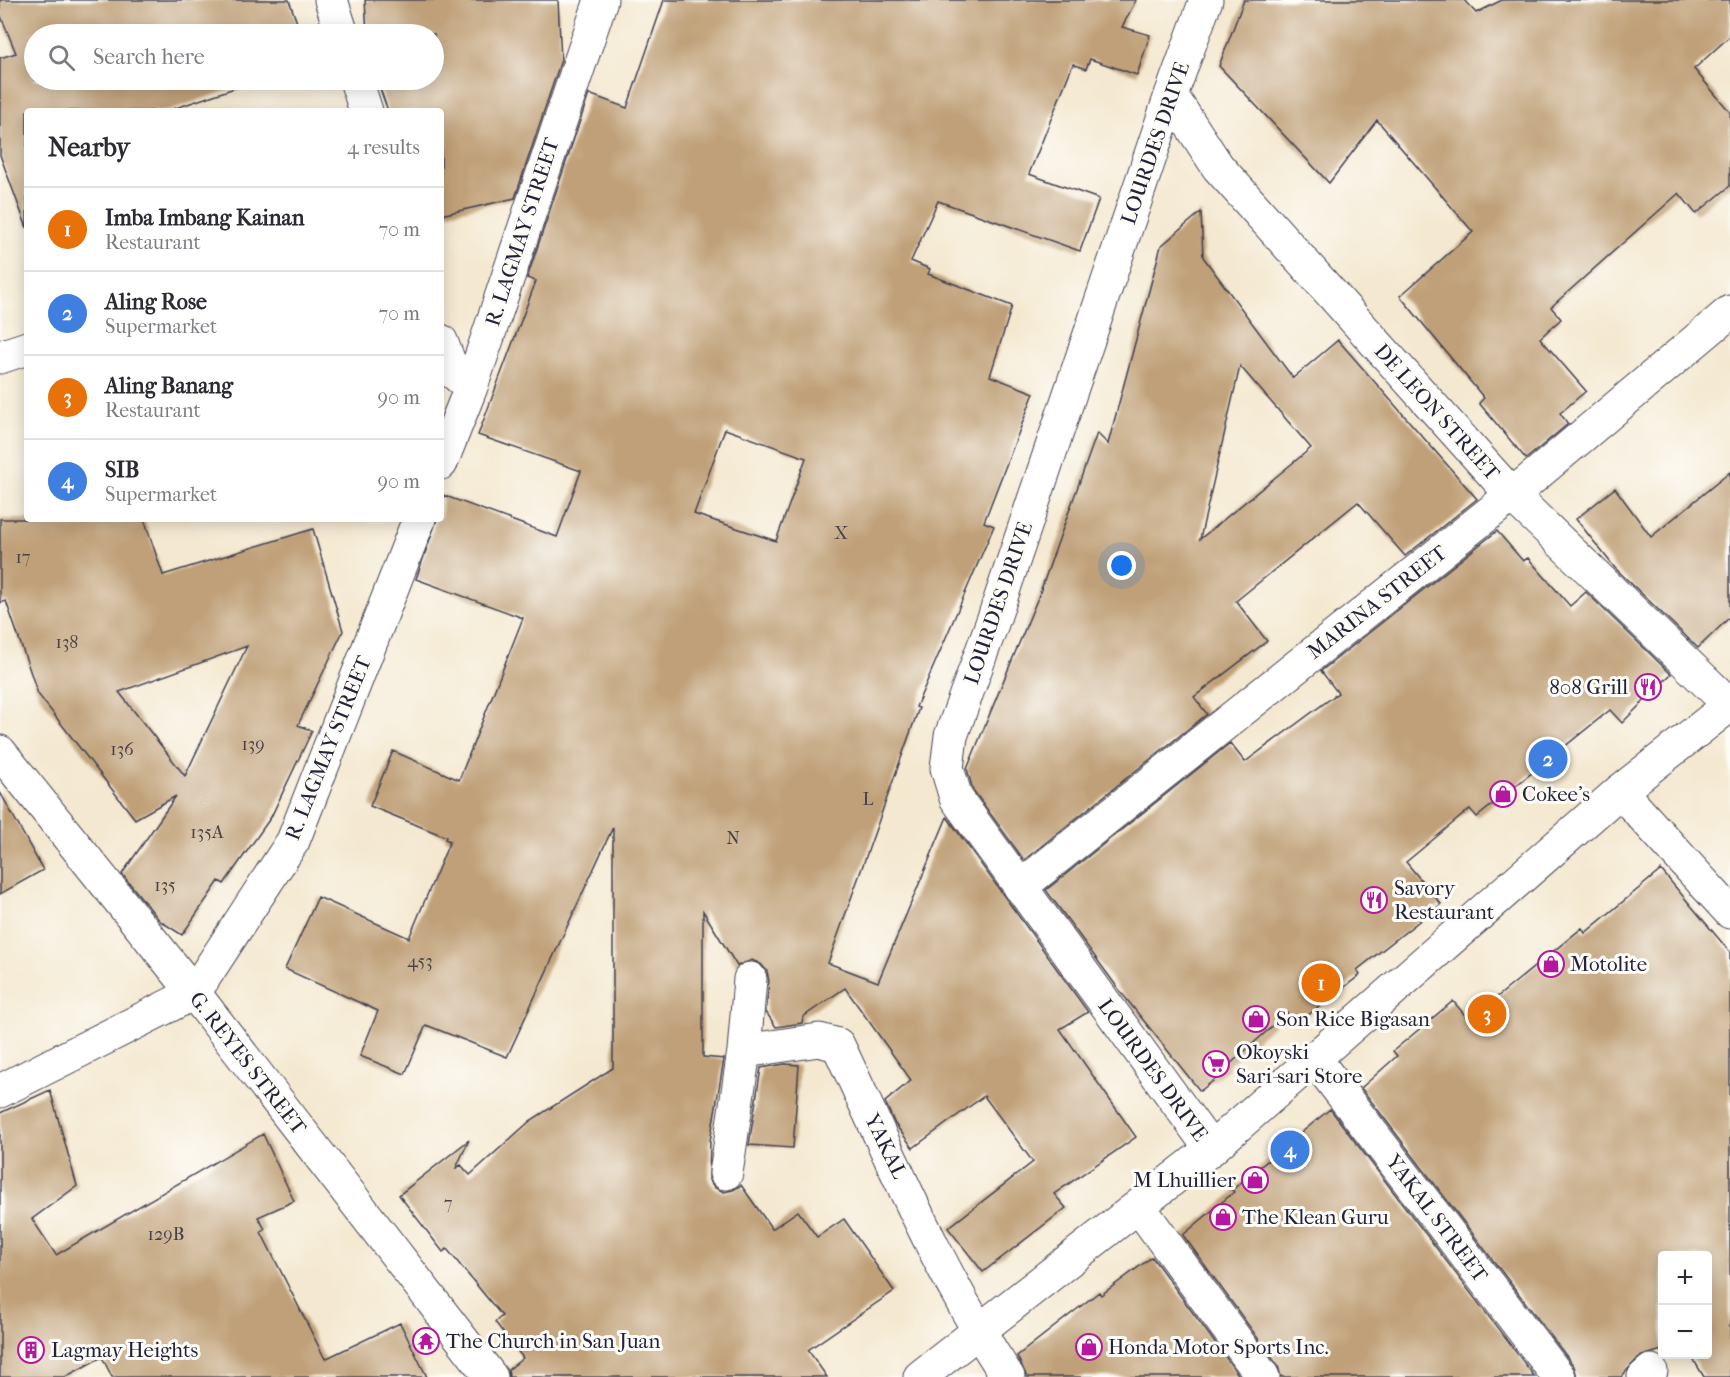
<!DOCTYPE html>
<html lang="en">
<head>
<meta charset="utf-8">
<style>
	:root { --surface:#fff; --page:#f2f2f3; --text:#2b2b33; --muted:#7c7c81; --line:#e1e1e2; --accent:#1a73e8 }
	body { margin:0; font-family:"IM FELL French Canon",serif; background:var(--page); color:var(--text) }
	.controls { position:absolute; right:18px; bottom:18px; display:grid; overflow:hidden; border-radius:6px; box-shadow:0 3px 15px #0003 }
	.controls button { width:54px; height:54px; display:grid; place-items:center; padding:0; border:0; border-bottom:2px solid var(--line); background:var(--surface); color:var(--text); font:30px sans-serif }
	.you { position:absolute; left:1122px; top:566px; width:21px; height:21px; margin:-15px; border:4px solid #fff; border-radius:50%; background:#1a73e8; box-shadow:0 0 0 9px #1a73e833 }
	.badge { display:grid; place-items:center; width:39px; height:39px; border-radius:50%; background:var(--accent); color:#fff; font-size:20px; font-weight:700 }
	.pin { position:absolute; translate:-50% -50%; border:3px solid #fff; box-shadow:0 2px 6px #0006 }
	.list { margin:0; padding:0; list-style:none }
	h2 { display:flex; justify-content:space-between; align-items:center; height:78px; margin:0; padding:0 24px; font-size:26px }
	h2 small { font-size:20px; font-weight:400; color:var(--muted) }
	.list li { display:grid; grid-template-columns:39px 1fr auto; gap:18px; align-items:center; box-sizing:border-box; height:84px; padding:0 24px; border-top:2px solid var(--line) }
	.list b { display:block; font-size:22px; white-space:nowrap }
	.list p { margin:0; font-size:20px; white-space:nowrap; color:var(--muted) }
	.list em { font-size:20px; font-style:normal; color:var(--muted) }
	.icon { flex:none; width:33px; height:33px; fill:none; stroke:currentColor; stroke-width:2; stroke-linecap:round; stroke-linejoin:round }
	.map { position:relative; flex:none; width:1730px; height:1377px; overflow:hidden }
	.search { position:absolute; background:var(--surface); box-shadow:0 3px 15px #0003; left:24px; top:24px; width:420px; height:66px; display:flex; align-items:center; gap:15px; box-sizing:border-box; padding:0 21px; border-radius:33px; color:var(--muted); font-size:22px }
	.panel { position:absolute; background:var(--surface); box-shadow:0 3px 15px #0003; left:24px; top:108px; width:420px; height:414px; border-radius:6px }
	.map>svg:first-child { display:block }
</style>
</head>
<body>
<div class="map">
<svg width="1730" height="1377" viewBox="0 0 1730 1377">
	<rect width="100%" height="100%" fill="#fdfcf7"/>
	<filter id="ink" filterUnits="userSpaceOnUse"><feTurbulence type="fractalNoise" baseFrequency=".0167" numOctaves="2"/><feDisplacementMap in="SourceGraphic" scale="12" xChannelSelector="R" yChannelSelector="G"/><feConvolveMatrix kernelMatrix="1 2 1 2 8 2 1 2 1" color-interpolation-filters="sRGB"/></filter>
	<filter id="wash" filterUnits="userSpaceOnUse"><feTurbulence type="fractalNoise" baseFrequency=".008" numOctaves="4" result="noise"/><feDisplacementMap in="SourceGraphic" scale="24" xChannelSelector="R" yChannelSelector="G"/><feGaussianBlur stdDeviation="1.35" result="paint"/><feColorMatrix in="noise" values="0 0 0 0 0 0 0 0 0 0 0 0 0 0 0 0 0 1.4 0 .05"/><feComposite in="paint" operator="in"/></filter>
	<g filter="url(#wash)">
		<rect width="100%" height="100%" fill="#f4e8d0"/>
		<g id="blocks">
			<path fill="#c0a078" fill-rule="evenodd" d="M0,0h289l12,34h-267v46h224l-91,31h-140v117l-27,-73v-97l16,-5 -16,-39z
				M365,0h193l3,60 -46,138 -74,17v-104h-53l-11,-31h57v-46h-67z
				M664,0h472l-14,27 28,8 -13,40 -47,-16 -4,10 -13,-5 -44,110 70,25 -19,52 -142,-50 -27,60 19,8 -2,5 84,32 -22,70 44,17 -50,129 10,4 -78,181 3,1 -91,255 50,19 69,-165 141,195 -28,17 76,108 -82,57 12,14 -83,64 -35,-44 85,-66 -49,-66 -71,52 -18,-24 -10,-22 26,-22 -66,-92 -42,29 -1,6 -26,4 -10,-15 3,-31 -2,-10 -6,-7 -9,-4 -15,6 -34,-55v146l21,2 -14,82 -1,39 6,8 9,4 9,-2 8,-5 31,44 26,-18 19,26 27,-18 50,72 -86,59 19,27h-318l-1,-7 15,-12 -28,-36 7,-6 -55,-67 -4,3 -44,-57 70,-55 -13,28 5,-3 9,10 60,-54 83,-53v-241l-106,230 -81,-32 -21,49 -45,-18 18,-45 -93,-42 33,-72 91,41 41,-97 -5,-2 1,-2 -76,-31 23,-55 66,29 64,-162 -107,-39 21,-60h4l2,-24 114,42 24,-66 -103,-36 58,-154 -9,-3 62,-184 38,14zM725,429l81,29 -30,83 -82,-27z
				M1244,0h220l12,13 26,-13h228v36l-36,33 36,43v74l-34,28 -17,-21 -128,114 10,12 -21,19 46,53 -26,22 8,11 -42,35 -47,-56 5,-5 -84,-102 73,-64 -96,-112 -48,63 -110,-117z
				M1201,212l2,45 90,121 45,-38 139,159 -72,57 -47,-54 -122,99 31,40 -73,56 13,17 -183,146 -51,-70 -6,-21 72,-174 58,-162 11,11 53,-198zM1240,366l71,82 -111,91z
				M1730,472v145l-32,31 -83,-80 -39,-49 39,-31 36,49z
				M0,519h144l19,56 150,-46 30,102 -45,94 14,6 -41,86 -47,67 -5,-3 -37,54 -22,-14 -38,-47 54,-78 -41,23 -97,-125 -32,-93 -6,2zM247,646l-62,130 -66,-84z
				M1497,531l26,30 5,-3 42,48 16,-14 85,82 -49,49 -12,-13 -133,107 -7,-8 -64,53 35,42 -84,66 3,5 -65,50 -8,-12 -59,53 2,2 -30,23 -80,-100 -74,-101 184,-147 15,19 93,-69 -17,-22z
				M0,792l43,78 -43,24z
				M1661,870l69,82v425h-26l-14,-23h17v-98h-45v94l-23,7 -18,20h-44l-3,-11 -213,-278 36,-32 -4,-5 60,-50 16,19 113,-92 3,5z
				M785,1064l14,1 -6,83 -44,-3 12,-77z
				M50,1090l27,96 -45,33 24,36 207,-121 31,67 -36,16 7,12 -4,3 64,127 75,-36 27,54h-315l-10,-20 -37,20h-65v-264z
				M1330,1109l205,268h-254l-3,-11 -95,-131 51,-43 -2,-2z
				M1152,1257l88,120h-213l-10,-21 82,-64 2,3z"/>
		</g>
	</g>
	<g filter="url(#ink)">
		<use href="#blocks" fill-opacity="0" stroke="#424051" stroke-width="1.5"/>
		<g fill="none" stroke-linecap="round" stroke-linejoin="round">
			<defs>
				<path id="minor" d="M331,0l11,34
					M1206,0l-35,95 -177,523 -43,118 -4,32 9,30 255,351
					M356,80l10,31
					M1171,95l47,72 294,328 218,210
					M441,341l12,31 18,15
					M0,357l27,-9
					M441,463l30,-76 130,-387
					M1020,887l492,-392 218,-183
					M744,1051l75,-11 19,5c53,112 101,229 170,332
					M1315,1059l244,318
					M0,1091l194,-98 99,-152 126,-322
					M726,1173l18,-122 6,-72
					M1139,1207l124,170
					M1644,1377l7,-6"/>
				<path id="tertiary" d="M0,752l194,241 297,384
					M1620,791l110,121"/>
				<path id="secondary" d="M920,1377l291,-228 409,-358 110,-86"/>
			</defs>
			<use href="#minor" stroke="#424051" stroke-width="35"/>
			<use href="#tertiary" stroke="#424051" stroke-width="35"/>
			<use href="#secondary" stroke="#424051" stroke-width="35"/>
			<use href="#minor" stroke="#fff" stroke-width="33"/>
			<use href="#tertiary" stroke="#fff" stroke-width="33"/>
			<use href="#secondary" stroke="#fff" stroke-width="33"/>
		</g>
	</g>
	<defs>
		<symbol id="restaurant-ring" viewBox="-11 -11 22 22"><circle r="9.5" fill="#fdfcf7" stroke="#b5179e" stroke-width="1.5"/><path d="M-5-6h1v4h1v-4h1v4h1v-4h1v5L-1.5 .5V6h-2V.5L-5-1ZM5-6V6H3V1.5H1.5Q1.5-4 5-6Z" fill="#b5179e"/></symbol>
		<symbol id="shop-ring" viewBox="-11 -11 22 22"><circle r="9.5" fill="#fdfcf7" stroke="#b5179e" stroke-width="1.5"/><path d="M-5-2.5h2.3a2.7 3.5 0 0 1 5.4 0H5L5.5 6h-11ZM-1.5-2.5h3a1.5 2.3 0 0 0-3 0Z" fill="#b5179e"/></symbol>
		<symbol id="supermarket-ring" viewBox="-11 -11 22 22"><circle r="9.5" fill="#fdfcf7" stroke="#b5179e" stroke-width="1.5"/><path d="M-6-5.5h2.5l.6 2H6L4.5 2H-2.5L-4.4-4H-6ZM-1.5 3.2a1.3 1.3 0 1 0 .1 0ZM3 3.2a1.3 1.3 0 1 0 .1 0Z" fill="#b5179e"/></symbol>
		<symbol id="temple-ring" viewBox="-11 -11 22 22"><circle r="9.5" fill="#fdfcf7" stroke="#b5179e" stroke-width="1.5"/><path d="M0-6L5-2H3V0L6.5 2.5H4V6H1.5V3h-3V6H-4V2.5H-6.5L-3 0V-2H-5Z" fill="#b5179e"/></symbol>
		<symbol id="building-ring" viewBox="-11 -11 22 22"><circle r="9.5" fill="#fdfcf7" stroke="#b5179e" stroke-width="1.5"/><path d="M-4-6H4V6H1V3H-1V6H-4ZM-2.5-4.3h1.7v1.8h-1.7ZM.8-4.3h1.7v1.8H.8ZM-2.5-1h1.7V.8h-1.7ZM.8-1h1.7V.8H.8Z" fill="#b5179e"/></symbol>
	</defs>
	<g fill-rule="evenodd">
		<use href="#restaurant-ring" x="1633" y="672" width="30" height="30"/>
		<use href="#shop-ring" x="1488" y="779" width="30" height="30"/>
		<use href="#restaurant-ring" x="1359" y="885" width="30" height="30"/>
		<use href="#shop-ring" x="1536" y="949" width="30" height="30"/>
		<use href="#shop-ring" x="1241" y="1004" width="30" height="30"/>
		<use href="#supermarket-ring" x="1201" y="1049" width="30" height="30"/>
		<use href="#shop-ring" x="1240" y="1165" width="30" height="30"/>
		<use href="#shop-ring" x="1208" y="1202" width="30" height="30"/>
		<use href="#temple-ring" x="411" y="1326" width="30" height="30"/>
		<use href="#shop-ring" x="1074" y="1332" width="30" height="30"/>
		<use href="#building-ring" x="16" y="1335" width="30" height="30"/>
	</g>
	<g text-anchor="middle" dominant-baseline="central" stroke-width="6" stroke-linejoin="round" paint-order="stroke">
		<g font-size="18" fill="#4a424a">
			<text x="841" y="533">X</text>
			<text x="23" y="557">17</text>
			<text x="67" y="642">138</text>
			<text x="253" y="744">139</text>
			<text x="122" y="749">136</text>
			<text x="868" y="799">L</text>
			<text x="207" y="832">135A</text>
			<text x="733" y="838">N</text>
			<text x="165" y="885">135</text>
			<text x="420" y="961">453</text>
			<text x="448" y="1203">7</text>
			<text x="166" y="1234">129B</text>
		</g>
		<g font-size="21" fill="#22223b" stroke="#fdfcf7">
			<text transform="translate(1155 143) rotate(-71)">LOURDES DRIVE</text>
			<text transform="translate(522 232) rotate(-72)">R. LAGMAY STREET</text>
			<text transform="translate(1437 412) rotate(48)">DE LEON STREET</text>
			<text transform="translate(1377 602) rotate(-38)">MARINA STREET</text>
			<text transform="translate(998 603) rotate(-71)">LOURDES DRIVE</text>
			<text transform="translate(328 748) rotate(-68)">R. LAGMAY STREET</text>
			<text transform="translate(248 1063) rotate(52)">G. REYES STREET</text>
			<text transform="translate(1153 1070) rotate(54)">LOURDES DRIVE</text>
			<text transform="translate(886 1146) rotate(64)">YAKAL</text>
			<text transform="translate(1437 1218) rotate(53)">YAKAL STREET</text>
		</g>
		<g font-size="21" fill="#22223b" stroke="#fdfcf7" text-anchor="start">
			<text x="1628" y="687" text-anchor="end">808 Grill</text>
			<text x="1522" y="794">Cokee's</text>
			<text x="1394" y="888">Savory<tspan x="1394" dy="24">Restaurant</tspan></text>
			<text x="1570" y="964">Motolite</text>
			<text x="1276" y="1019">Son Rice Bigasan</text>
			<text x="1236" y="1052">Okoyski<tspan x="1236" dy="24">Sari-sari Store</tspan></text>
			<text x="1236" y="1180" text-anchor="end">M Lhuillier</text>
			<text x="1242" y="1217">The Klean Guru</text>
			<text x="446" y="1341">The Church in San Juan</text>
			<text x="1108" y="1347">Honda Motor Sports Inc.</text>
			<text x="51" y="1350">Lagmay Heights</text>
		</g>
	</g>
</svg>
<div class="controls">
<button>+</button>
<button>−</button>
</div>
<div class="you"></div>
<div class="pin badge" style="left:1321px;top:983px;background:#e8710a">1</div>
<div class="pin badge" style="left:1548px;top:759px;background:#3f7fe0">2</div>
<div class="pin badge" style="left:1487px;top:1014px;background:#e8710a">3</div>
<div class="pin badge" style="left:1290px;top:1150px;background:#3f7fe0">4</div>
<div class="search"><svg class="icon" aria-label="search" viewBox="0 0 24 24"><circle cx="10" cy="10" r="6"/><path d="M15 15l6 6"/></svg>Search here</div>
<section class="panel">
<h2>Nearby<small>4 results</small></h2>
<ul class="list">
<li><span class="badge" style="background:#e8710a">1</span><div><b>Imba Imbang Kainan</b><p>Restaurant</p></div><em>70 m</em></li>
<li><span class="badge" style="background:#3f7fe0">2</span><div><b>Aling Rose</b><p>Supermarket</p></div><em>70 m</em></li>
<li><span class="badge" style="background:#e8710a">3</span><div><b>Aling Banang</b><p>Restaurant</p></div><em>90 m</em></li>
<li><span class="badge" style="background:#3f7fe0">4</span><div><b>SIB</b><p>Supermarket</p></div><em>90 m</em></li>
</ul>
</section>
</div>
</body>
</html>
